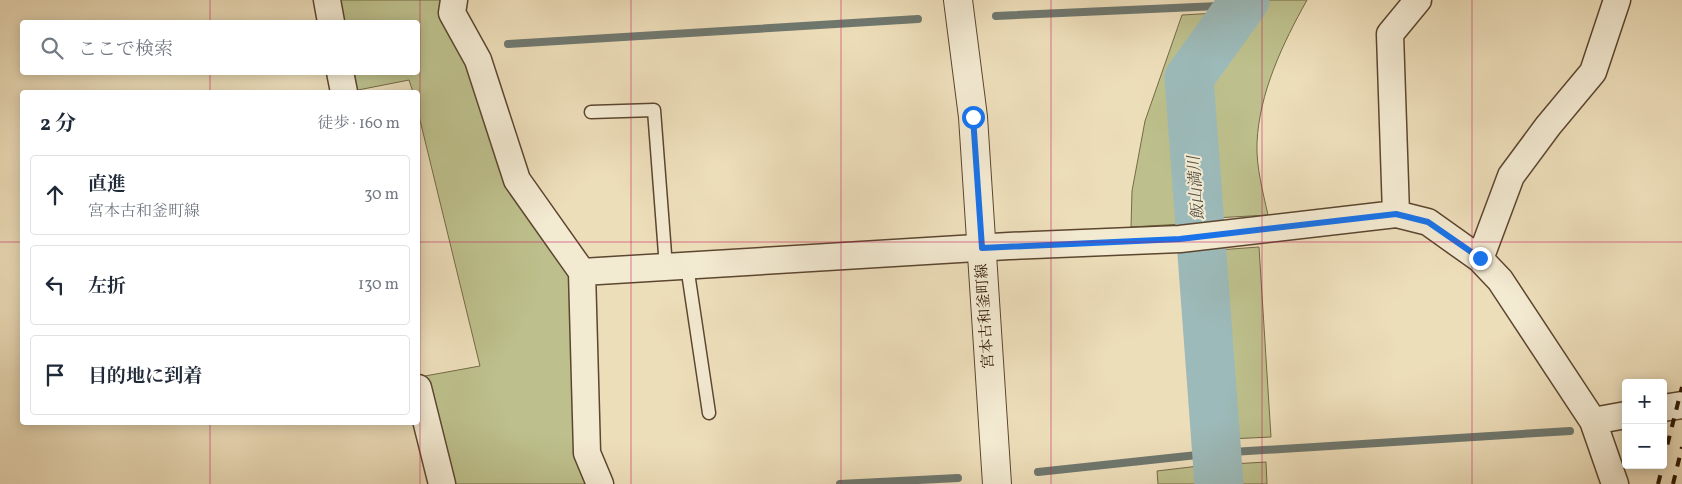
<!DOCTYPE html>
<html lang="ja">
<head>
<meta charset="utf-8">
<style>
	:root { --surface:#fff; --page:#f2f2f3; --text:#1f2937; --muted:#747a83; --line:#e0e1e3 }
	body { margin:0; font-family:Vollkorn,"Noto Serif JP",serif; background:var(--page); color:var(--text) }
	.controls { position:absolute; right:15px; bottom:15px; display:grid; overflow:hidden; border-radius:5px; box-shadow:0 2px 12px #0003 }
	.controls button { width:45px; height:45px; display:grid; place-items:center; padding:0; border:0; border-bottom:1px solid var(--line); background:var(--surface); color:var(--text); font:25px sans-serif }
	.stop { position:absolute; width:15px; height:15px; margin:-11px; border:4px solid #1a73e8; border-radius:50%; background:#fff }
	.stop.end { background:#1a73e8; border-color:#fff; box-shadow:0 1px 5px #0008 }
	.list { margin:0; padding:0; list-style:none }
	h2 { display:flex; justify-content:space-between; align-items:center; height:65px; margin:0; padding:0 20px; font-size:21px }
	h2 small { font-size:16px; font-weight:400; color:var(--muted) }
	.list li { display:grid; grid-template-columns:32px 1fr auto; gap:15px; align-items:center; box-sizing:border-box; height:80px; margin:0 10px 10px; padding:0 10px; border:1px solid var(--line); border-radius:5px }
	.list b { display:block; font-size:19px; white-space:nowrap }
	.list p { margin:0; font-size:16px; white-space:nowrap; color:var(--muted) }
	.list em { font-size:16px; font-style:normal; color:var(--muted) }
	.icon { flex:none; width:28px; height:28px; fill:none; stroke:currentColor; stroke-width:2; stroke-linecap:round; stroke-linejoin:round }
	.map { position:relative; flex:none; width:1682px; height:484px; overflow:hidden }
	.search { position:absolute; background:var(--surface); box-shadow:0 2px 12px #0003; left:20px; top:20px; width:400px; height:55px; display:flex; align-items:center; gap:12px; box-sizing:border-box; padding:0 18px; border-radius:5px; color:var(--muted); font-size:19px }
	.panel { position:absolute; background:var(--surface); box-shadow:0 2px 12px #0003; left:20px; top:90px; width:400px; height:335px; border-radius:5px }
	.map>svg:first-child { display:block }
</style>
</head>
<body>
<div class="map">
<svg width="1682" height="484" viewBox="0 0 1682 484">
	<rect width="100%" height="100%" fill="#eddeba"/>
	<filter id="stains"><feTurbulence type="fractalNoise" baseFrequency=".004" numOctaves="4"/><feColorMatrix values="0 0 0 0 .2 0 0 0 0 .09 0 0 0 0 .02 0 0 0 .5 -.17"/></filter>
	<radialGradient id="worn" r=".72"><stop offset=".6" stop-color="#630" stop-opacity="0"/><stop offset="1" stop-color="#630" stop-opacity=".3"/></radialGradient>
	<path fill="#bdc08c" stroke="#746a46" d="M337,0h108l124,272 22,212h-140l-26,-108 55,-10 -62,-254v-20h-5l-4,-12 -56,11 -3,-18 68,-1v-50h-77z
		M1266,0h41c-24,43 -48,93 -50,143 -1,24 6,49 11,72l-54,3 -10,-135z
		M1217,13l-41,61 6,150 -51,3 1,-36 13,-70 37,-106z
		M1259,247l12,190 -42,2 -11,-189z
		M1266,462l1,22h-34l-1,-20z
		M1199,466l1,18h-42l-1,-13z"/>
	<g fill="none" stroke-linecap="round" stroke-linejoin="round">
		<path stroke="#6f786f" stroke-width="8" d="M996,16l245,-11
			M508,44l410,-25
			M1038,472l178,-19 354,-22
			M840,484l118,-6"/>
		<path stroke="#9cbab9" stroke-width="49" d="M1219,484l-30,-406 56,-78"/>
		<defs>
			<path id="service" d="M591,112l63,-2 12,157
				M687,266l22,147"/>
			<path id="minor" d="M327,0l4,22
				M454,0l-2,13 26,47 39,120 65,92 5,181 13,31
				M340,72l4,20
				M1396,214l-6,-180 28,-34
				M1480,259l31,-83 37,-50 45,-54 24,-72
				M582,272l427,-26 171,-7 216,-25 32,8 52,37 20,21 93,141 22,63
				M418,388l24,96
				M1663,408l19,-3
				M1593,421l33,-6"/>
			<path id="tertiary" d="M958,0l15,117 24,367"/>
		</defs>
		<use href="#service" stroke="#5c462f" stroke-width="15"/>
		<use href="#minor" stroke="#5c462f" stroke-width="29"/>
		<use href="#tertiary" stroke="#5c462f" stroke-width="30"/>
		<use href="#service" stroke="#f3ead2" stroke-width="12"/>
		<use href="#minor" stroke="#f3ead2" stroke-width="26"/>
		<use href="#tertiary" stroke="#f3ead2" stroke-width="28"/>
		<path stroke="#2c1401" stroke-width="4" stroke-dasharray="9 9" stroke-linecap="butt" d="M1663,462l19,-75
			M1658,484l5,-19
			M1673,484l9,-37"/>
	</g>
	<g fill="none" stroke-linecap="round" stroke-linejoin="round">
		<path stroke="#1a73e8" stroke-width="6" d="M973,117l9,131 198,-9 216,-25 32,8 52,36"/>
	</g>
	<path fill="none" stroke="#c2185b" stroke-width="1" stroke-opacity="0.55" d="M210,0v22M420,0v484M631,0v484M841,0v484M1051,0v484M1262,0v484M1472,0v484M210,72v20M0,242h22M418,242h1264M210,422v62"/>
	<g text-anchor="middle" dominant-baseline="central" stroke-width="4" stroke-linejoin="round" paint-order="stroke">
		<g font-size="15" fill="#2c1401" stroke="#f3ead2">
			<text transform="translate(986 316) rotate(-94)">宮本古和釜町線</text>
		</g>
		<g font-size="16" font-style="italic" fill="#534e41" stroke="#f3ead2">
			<text transform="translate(1197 188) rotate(-94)">飯山満川</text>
		</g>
	</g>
	<rect width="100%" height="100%" filter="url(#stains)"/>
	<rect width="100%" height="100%" fill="url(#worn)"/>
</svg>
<div class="controls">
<button>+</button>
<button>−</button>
</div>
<div class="stop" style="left:973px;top:117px"></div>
<div class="stop end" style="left:1480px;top:258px"></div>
<div class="search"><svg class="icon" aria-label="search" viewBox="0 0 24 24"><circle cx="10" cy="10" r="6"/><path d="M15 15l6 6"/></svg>ここで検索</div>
<section class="panel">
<h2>2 分<small>徒歩 · 160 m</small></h2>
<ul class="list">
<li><svg class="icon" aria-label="ahead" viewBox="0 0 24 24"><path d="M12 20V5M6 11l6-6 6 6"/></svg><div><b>直進</b><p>宮本古和釜町線</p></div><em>30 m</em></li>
<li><svg class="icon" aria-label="left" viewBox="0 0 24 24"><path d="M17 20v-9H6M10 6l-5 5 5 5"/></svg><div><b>左折</b></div><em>130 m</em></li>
<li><svg class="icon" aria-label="arrive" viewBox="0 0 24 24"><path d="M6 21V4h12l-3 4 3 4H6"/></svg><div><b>目的地に到着</b></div></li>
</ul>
</section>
</div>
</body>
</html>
